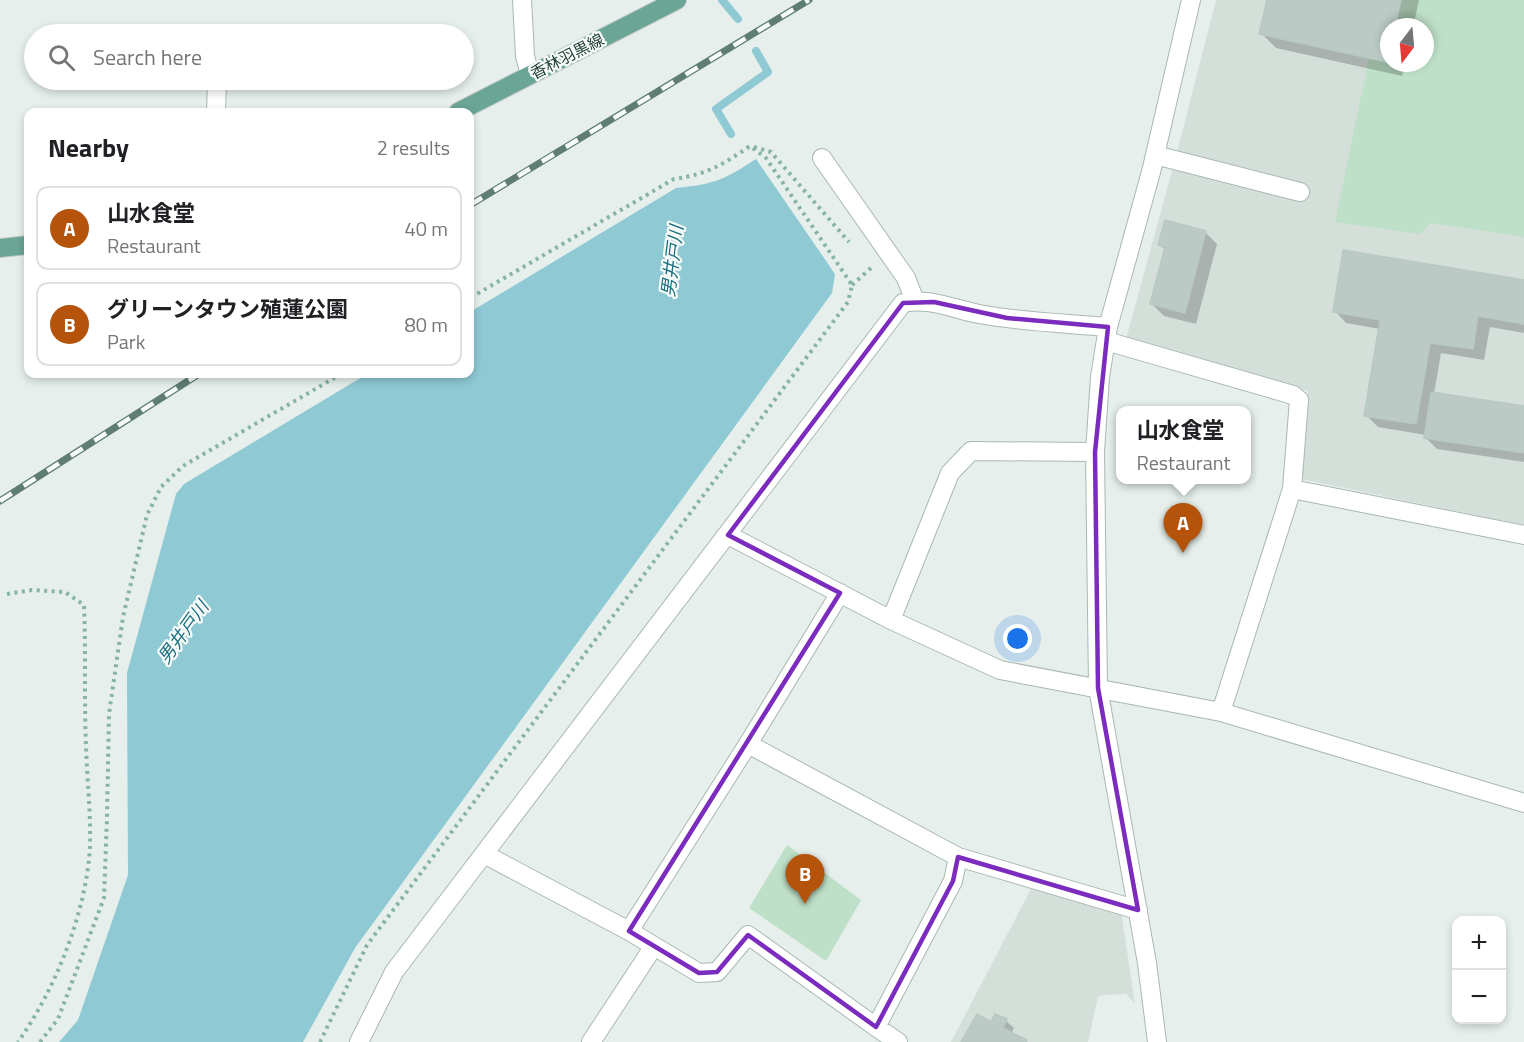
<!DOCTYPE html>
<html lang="en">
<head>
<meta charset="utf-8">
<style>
	:root { --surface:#fff; --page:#f6f6f6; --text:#202124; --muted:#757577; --line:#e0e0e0; --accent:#b45309 }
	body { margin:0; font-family:"Titillium Web","Noto Sans JP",sans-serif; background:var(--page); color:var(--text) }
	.controls { position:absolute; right:18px; bottom:18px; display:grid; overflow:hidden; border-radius:12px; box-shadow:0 3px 9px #0003 }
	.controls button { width:54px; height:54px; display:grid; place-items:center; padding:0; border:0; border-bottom:2px solid var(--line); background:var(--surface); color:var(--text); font:30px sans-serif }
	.compass { position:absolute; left:1380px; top:18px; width:54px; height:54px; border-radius:50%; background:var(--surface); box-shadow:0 3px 9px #0003; rotate:196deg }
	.you { position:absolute; left:1018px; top:639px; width:21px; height:21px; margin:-15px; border:4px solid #fff; border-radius:50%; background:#1a73e8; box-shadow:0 0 0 9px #1a73e833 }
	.badge { display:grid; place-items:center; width:39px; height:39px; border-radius:50%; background:var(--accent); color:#fff; font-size:20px; font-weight:700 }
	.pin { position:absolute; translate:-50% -50px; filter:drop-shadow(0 2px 3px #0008) }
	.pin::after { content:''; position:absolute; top:32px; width:21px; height:18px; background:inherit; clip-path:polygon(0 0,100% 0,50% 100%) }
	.popup { position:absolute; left:1116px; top:406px; width:135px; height:78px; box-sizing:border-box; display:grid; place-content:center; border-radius:12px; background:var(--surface); filter:drop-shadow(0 2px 4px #0005); font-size:20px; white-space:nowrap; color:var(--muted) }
	.popup b { font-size:22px; color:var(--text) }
	.popup::after { content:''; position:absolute; left:50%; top:100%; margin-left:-12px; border:12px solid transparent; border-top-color:var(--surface) }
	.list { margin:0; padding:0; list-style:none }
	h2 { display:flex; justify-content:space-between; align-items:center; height:78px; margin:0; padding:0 24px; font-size:26px }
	h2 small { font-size:20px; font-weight:400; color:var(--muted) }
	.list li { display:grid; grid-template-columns:39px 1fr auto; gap:18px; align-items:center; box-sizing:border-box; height:84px; margin:0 12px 12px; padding:0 12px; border:2px solid var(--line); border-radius:12px }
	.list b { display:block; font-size:22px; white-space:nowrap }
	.list p { margin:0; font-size:20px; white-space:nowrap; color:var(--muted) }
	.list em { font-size:20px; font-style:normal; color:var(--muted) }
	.icon { flex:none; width:33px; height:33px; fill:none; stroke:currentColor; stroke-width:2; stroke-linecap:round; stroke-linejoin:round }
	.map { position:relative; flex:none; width:1524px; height:1042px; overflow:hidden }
	.search { position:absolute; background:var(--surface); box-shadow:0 3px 9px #0003; left:24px; top:24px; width:450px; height:66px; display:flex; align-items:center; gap:15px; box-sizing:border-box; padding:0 21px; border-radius:33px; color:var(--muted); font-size:22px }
	.panel { position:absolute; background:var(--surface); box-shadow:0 3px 9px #0003; left:24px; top:108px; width:450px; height:270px; border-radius:12px }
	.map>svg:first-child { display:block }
</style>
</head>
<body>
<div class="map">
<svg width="1524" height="1042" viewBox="0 0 1524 1042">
	<rect width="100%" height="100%" fill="#e6efeb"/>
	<path fill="#d4dfda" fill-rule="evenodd" d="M1216,0h308v525l-223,-46 7,-88 -182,-52 49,-179zM1389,27h36v36h-36z
		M1033,885l88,26 14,93 -9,-10 -22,1 -6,2 -10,45h-137z"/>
	<path fill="#bfe0c8" d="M1401,0h123v237l-93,-14 -11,11 -85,-12 34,-164 20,-6v11h36v-36h-30z
		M787,845l74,55 -35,61 -77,-53z"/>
	<path fill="#8ec9d4" d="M756,159l79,115 -3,19 -477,655 -52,94h-244l19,-22 50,-145 -1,-202 49,-179 8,-10 183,-110h103v-62l206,-124c39,-4 48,-8 80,-29z"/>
	<path fill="#0003" d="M1268,0h151l-6,27h-24v36h16l-3,13 -126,-28 -15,-15z
		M1205,232l12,12 -21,80 -32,-8 -12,-12 14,-53 -6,-6z
		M1524,282v51l-34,-6 -6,33 -43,-7 -7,41 90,14v54l-87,-13 -11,-11v-3l-48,-8 -12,-12 14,-86 -34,-6 -11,-12z
		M1006,1021l8,7 -3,6 17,8h-65l28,-18z"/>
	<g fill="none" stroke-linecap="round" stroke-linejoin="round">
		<path stroke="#8ec9d4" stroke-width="8" d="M722,0l16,19
			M731,134l-15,-25 52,-37 -12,-21"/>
	</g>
	<path fill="#bbcac4" stroke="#b8c9c2" stroke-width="1.5" d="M1267,0h134l-6,27h-6v25l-2,10 -128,-28z
		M1165,220l41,11 -21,82 -35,-9 15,-57 -7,-2z
		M1343,250l181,30v44l-46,-8 -5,33 -43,-6 -14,81 -52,-8 16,-96 -47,-8z
		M1431,392l93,14v47l-100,-15z
		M977,1014l14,8 4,-8 12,5 -4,9 24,12 -1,2h-65z"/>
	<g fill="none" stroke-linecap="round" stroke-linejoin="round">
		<defs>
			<path id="minor" d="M522,0l3,56 5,19
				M216,112l1,-32
				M1155,155l145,37
				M822,158l84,120 9,23
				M1106,341l187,54 6,5 -7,89 -71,223
				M1292,489l232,46
				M728,535l163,85 109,50 221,42 303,91
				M891,620l59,-147 21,-22 124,1
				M748,744l210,113 180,53
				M484,854l145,77 70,42 18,-1 31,-37 128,92 77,-146 5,-24
				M629,931l119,-187 92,-151
				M876,1027l22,15
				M359,1042l35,-70 509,-669c26,-6 50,6 76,11 42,8 86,9 129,13
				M591,1042l63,-96
				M1157,1042l-10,-79 -49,-275 -3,-236 5,-75 8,-50 43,-155 40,-172"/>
			<path id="major" d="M458,112l219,-112
				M0,248l28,-3"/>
		</defs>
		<use href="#minor" stroke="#a8b8b2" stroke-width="20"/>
		<use href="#major" stroke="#c2cac8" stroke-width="20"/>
		<path stroke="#86b3a5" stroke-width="4" stroke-dasharray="3 4.5" stroke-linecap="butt" d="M754,147l17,5 78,90
			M852,285l19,-17
			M7,594l25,-4 33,2 19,13c2,47 0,94 2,141 1,33 5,68 4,101 -4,66 -34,141 -72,195
			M40,1042l18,-23 46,-121 3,-81 2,-103 14,-97 24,-102 14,-28 22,-21 158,-92
			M320,1042l47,-97 481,-643 4,-17 -86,-127 -16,-12c-28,19 -42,28 -76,33l-204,119"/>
		<use href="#minor" stroke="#fff" stroke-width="18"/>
		<use href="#major" stroke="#6aa596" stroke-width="18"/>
		<defs>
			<path id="rail" d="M470,205l339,-205
				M0,501l199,-127"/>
		</defs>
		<use href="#rail" stroke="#5f7d75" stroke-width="7"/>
		<use href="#rail" stroke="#f7fbf9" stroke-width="4.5" stroke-dasharray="14" stroke-linecap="butt"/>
	</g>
	<path fill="none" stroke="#7b2cbf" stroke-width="4.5" stroke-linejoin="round" d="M934,302l73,16 101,9 -13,125 3,236 40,222 -180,-53 -5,24 -77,146 -128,-92 -31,37 -18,1 -70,-42 211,-338 -112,-58 175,-232z"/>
	<g text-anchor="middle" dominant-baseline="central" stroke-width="4.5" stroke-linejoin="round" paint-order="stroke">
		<g font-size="16" fill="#24423a" stroke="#f7fbf9">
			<text transform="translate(567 56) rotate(-27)">香林羽黒線</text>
		</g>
		<g font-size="18" font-style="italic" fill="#1c6f80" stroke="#f7fbf9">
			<text transform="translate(672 261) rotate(-83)">男井戸川</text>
			<text transform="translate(183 632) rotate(-54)">男井戸川</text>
		</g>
	</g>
</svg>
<div class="controls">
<button>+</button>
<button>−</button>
</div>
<svg class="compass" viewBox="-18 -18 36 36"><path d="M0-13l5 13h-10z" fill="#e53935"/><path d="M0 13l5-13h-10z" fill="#757577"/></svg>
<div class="you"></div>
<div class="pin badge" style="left:1183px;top:553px">A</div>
<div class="popup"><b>山水食堂</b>Restaurant</div>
<div class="pin badge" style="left:805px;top:904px">B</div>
<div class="search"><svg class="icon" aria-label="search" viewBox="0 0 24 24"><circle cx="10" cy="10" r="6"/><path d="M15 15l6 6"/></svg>Search here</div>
<section class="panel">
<h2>Nearby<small>2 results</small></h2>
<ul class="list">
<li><span class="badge">A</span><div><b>山水食堂</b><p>Restaurant</p></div><em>40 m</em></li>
<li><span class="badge">B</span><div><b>グリーンタウン殖蓮公園</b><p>Park</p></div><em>80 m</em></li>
</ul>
</section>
</div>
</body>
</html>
